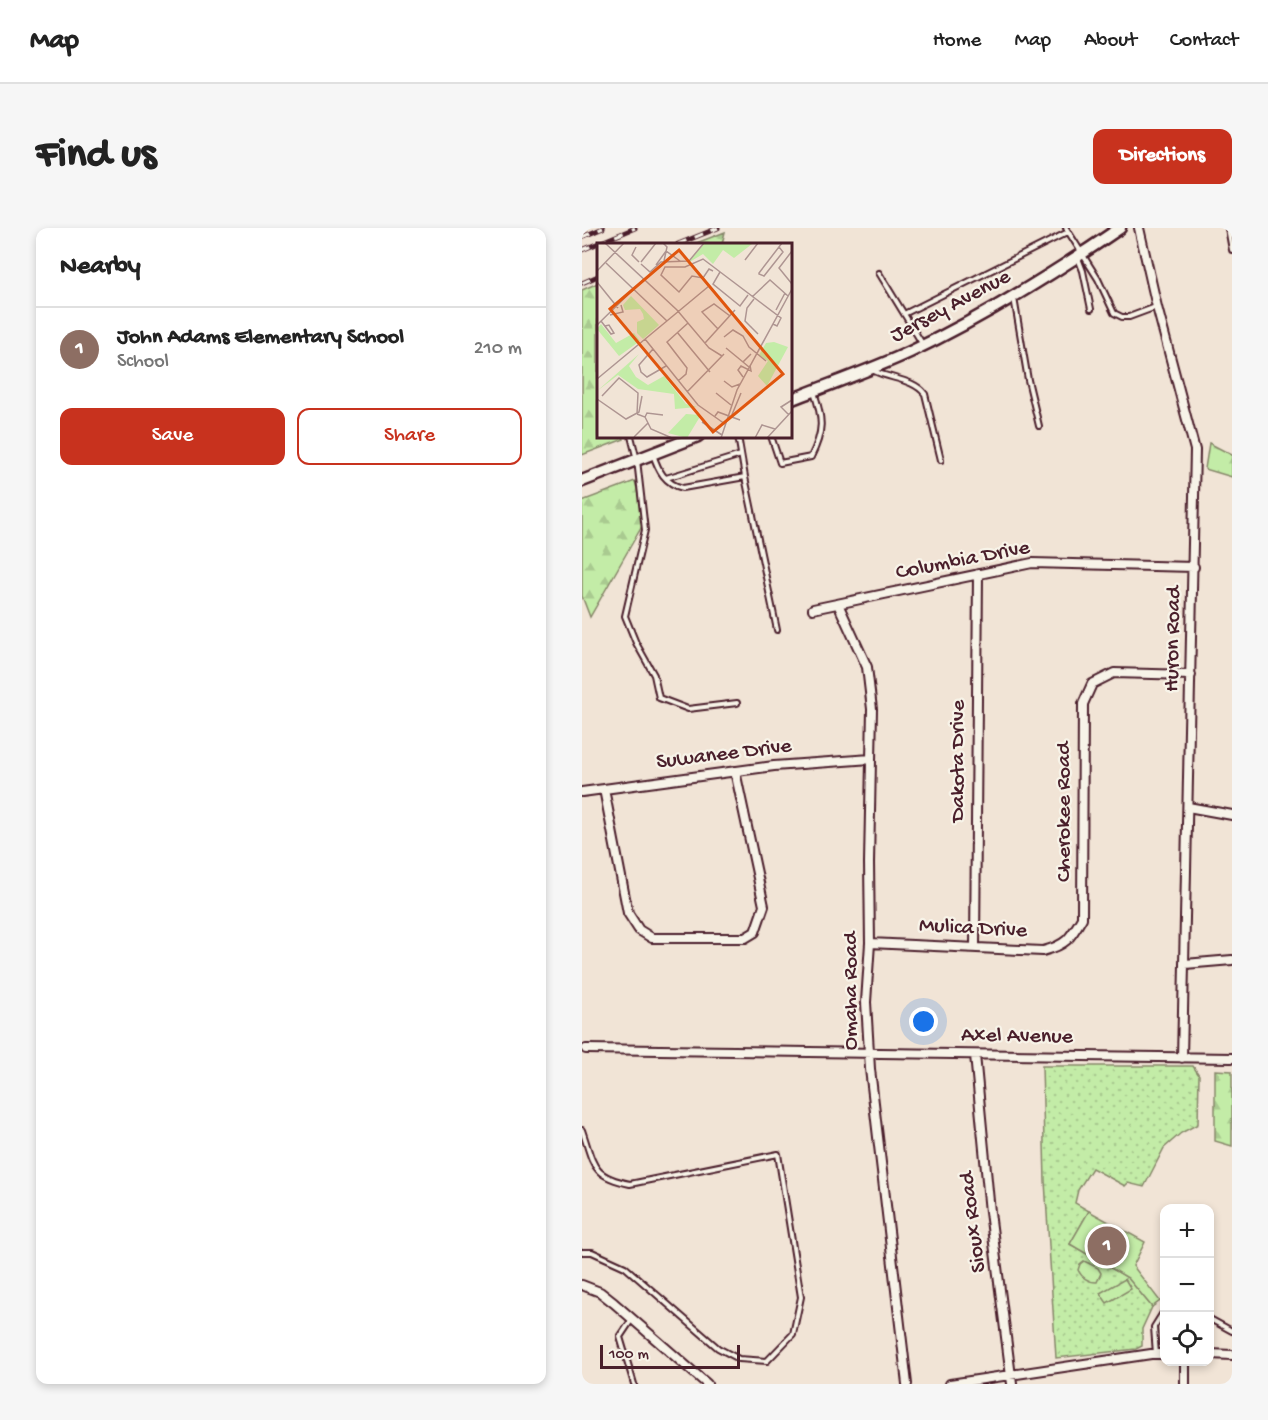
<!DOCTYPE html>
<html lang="en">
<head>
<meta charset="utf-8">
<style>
	:root { --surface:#fff; --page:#f6f6f6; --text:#222; --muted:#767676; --line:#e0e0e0; --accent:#c8321e }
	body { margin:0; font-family:"Gochi Hand",sans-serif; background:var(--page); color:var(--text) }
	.controls { position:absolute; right:18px; bottom:18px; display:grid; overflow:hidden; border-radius:12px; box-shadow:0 3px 9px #0003 }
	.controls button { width:54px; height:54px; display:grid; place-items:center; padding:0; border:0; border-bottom:2px solid var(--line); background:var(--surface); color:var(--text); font:30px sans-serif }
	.scale { position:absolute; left:18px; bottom:15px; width:140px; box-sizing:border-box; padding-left:6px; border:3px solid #4a1f2b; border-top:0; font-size:16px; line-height:21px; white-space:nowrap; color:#4a1f2b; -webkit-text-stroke:4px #f7f3e8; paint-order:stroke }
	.you { position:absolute; left:342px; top:794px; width:21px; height:21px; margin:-15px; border:4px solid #fff; border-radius:50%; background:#1a73e8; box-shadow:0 0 0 9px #1a73e833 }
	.badge { display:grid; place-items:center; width:39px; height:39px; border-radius:50%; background:var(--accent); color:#fff; font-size:20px; font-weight:700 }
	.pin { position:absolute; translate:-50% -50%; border:3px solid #fff; box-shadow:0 2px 6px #0006 }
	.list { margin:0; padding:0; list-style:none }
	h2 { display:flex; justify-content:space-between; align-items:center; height:78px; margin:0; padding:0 24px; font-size:26px }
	h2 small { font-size:20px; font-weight:400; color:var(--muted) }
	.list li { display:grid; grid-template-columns:39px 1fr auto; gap:18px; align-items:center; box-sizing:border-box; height:84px; padding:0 24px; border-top:2px solid var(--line) }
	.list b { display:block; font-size:22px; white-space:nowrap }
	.list p { margin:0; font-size:20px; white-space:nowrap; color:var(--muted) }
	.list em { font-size:20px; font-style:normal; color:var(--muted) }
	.actions { display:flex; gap:12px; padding:18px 24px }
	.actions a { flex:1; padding:14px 0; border:2px solid var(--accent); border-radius:12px; text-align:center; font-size:21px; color:var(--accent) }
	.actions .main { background:var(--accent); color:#fff }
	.icon { flex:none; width:33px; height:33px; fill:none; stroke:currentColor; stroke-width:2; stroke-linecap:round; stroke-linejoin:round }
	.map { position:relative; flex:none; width:650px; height:1156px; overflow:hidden; border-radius:12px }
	header { display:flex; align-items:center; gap:36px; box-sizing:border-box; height:84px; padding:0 30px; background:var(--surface); border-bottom:2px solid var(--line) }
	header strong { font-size:28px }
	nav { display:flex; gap:33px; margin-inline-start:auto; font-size:21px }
	.intro { display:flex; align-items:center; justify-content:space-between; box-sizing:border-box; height:144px; padding:0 36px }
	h1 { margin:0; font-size:42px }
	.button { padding:15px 27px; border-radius:12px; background:var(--accent); color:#fff; font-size:21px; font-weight:700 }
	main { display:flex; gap:36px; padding:0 36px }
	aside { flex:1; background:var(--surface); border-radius:12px; box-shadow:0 3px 9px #0003 }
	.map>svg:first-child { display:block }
</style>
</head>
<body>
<header>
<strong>Map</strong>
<nav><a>Home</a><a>Map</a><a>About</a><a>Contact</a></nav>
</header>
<div class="intro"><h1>Find us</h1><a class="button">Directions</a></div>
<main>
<aside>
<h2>Nearby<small></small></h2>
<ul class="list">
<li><span class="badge" style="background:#8d6e63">1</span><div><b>John Adams Elementary School</b><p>School</p></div><em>210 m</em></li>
</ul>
<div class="actions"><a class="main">Save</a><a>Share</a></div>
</aside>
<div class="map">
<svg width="650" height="1156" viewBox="0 0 650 1156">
	<defs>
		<pattern id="grass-dots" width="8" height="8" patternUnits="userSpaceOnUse" patternTransform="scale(1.5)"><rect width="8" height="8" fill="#c3eca7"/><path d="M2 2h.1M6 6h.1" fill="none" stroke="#a9ca90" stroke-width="1.8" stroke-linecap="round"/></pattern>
		<pattern id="forest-firs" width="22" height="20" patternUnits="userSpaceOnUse" patternTransform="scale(1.5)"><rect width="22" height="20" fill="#c3eca7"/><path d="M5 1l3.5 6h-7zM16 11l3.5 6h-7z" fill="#a9ca90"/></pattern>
	</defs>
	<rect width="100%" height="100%" fill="#f1e4d6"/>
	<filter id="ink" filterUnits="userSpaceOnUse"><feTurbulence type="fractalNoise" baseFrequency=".0167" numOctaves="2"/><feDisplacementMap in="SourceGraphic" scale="12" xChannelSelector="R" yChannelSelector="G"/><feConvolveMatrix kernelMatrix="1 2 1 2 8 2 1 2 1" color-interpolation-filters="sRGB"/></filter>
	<g filter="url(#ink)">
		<path fill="url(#grass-dots)" stroke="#868669" stroke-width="1.5" d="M460,838h151l6,9 -1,49 -17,9 -17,15 -20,39 -16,-4 -3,3 -33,-18 -14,22 -3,13 14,8 -19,33 58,34 24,29 -10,22v17l-6,3 -80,9 -11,-177z"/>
		<path fill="url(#forest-firs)" stroke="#868669" stroke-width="1.5" d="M143,4l-3,12h-28z
			M16,55v153l25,1 1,2 -42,16v-165z
			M627,215l23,12v22l-27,-8z
			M53,253l10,40 -55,96 -8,-21v-95z
			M633,842l17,1v75l-17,-5z"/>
		<path fill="#c3eca7" stroke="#868669" stroke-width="1.5" d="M507,983l56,31 -12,24 27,35 -8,6 -24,-29 -58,-34z
			M502,1033l14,7 3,5 -4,9c-9,0 -15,-4 -19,-12l2,-6z
			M543,1051l6,10 -24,14 -7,-10z"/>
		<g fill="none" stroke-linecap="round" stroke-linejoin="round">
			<defs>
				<path id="service" d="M484,0l32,51 16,34 8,4h7l27,-10
					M646,0l4,22
					M496,30l5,13 8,38
					M297,45l44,72
					M432,70l14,82 11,46
					M322,86l164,-82
					M292,143c16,8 40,8 51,23l16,66
					M49,208l6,24 8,70 -20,86 11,27 18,32 5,23 29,11 49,-6
					M189,208l9,27 31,-6c13,-26 12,-38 3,-65
					M71,226c5,16 12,30 30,34l62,-11 -7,-41
					M163,249l32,153
					M84,250l75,-23
					M0,902c12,35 9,46 48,54l148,-30 23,143 -8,37 -26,27 -28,-2 -21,-11 -93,-81 -33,-15h-10
					M50,1091l-12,18 14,47
					M628,1091l22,12
					M574,1126l-2,-27 10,-16"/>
				<path id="minor" d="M557,0l18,79 38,143 -13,608
					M256,376l29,63 5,42 -3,154 1,80 -4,59 4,67 37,315
					M231,381l219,-46 162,4
					M22,561l24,124 11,17 13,8h93l10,-6 9,-26 -29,-135
					M0,564l192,-26 97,-7
					M606,579l44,8
					M288,715l173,8c23,-6 27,-12 39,-33l1,-214 9,-20 22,-11 77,2
					M393,720l3,-374
					M603,736l47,-4
					M4,821l646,9
					M393,827l15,157 22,172
					M0,1057l18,7 14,11 93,81
					M628,1126l22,1
					M368,1156l201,-30h13
					M603,1156v-22"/>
				<path id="secondary" d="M208,172c40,-16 81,-30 120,-48 74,-35 143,-78 210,-124
					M0,253l116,-45"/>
			</defs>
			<use href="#service" stroke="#4a1f2b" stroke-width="8"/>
			<use href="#minor" stroke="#4a1f2b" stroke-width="12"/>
			<use href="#secondary" stroke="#4a1f2b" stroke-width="15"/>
			<use href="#service" stroke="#f7f3e8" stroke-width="4"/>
			<use href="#minor" stroke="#f7f3e8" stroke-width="8"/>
			<use href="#secondary" stroke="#f7f3e8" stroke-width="10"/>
			<defs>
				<path id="rail" d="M0,9l21,-9
					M96,16l40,-16
					M0,22l53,-22
					M0,55l16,-7"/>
			</defs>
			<use href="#rail" stroke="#4a1f2b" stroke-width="5"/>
			<use href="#rail" stroke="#f7f3e8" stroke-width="3" stroke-dasharray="9" stroke-linecap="butt"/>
		</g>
	</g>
	<g text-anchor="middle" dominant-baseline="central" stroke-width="4.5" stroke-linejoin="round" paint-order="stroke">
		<g font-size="22" fill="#4a1f2b" stroke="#f7f3e8">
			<text transform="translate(369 79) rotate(-28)">Jersey Avenue</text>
			<text transform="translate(381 333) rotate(-11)">Columbia Drive</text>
			<text transform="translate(592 411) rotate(-89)">Huron Road</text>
			<text transform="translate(142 527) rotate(-7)">Suwanee Drive</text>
			<text transform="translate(377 533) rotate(-90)">Dakota Drive</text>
			<text transform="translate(483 584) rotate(-90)">Cherokee Road</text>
			<text transform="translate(391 701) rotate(3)">Mulica Drive</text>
			<text transform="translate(270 763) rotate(-90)">Omaha Road</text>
			<text transform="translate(435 809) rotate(1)">Axel Avenue</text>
			<text transform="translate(392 994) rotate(-97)">Sioux Road</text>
		</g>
	</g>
	<g transform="translate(15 15)">
		<rect width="195" height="195" fill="#f1e4d6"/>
		<path d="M34,53l28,29 -16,14 -6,-6v-11l7,-3 -1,-5 -3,-5 -15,1 -2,-5z" fill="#c3eca7"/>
		<path d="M107,0h47l1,1 -18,14 -11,-8 -10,14 -10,-10 -15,9zM4,81l15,19 18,-10 6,8 -21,15 -22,-27zM177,99l14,5 -21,39 -9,-10 10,-15 -9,-6 7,-12zM42,111l-10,12 7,11 12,8 16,-9 22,28 11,3 -22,2 -1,-15 -36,-5 -20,-14 -21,16zM89,171l15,1 -14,23 -19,-5z" fill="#c3eca7"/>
		<path fill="none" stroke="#ae9592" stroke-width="1.5" d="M8,0l72,67 32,38 13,8M66,0l4,4 -3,14M39,4l-4,8 7,7M182,4l4,5 -19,24 -5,-2v-1l23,-30M195,8l-13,17 13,16M148,17l13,-17M44,19l15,-19M9,20l61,58M44,21l9,8 11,-10 28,-1 15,-18M59,22l10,-14 14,10M0,28l27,-28M116,28l-4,-2 -6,9 -11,-2 -13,16 -18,-17 4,-8h20l18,-8 78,59 -4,8 -4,-2M123,29l-7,12 27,22 8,-11M0,39l21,26M155,54l18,-17 18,16M179,67l9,-17M13,72l13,-3 -2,-7M4,78l10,13 3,-1 -5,-8 -4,1M0,82l47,-46M154,84l7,7 -13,-13 2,-13 7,-9M121,86l-16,-17 12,-8 16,12M80,89l33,40M127,94l9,-7 10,6 6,11 17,14M48,96l53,66 27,19M108,100l30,-33M129,105l17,14M56,106l-14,16 2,7 6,5 19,-11M152,124l-6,-5 8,-8M146,134l-5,-7 3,-4 10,5 -1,-6M0,136l112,-93M81,138l8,-7 1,-6 -20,-26 21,-19M127,138l8,6 8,-3M90,149l37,-38M119,150l15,12M5,153l17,-18 19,15 -1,21M0,156l29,20 13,-7 3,-16M40,171l8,3 6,12 21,9M192,172l-8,-8 11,-7M118,173l3,-4 22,8M48,174l2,-4 16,2M134,174l10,-24M105,179l20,13M37,194l14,-14M124,195l16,-48 55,-101M158,195l7,-13 13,4M170,195l25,-27"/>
		<path fill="#e0560e" fill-opacity="0.15" stroke="#e0560e" stroke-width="3" d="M82,7l104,124 -70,58 -103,-123z"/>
		<rect width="195" height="195" fill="none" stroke="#4a1f2b" stroke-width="3"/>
	</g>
</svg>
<div class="controls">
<button>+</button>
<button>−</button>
<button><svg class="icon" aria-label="locate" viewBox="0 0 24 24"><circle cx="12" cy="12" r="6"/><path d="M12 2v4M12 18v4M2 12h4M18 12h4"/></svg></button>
</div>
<div class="scale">100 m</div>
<div class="you"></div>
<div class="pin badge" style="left:525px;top:1018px;background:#8d6e63">1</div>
</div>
</main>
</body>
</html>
